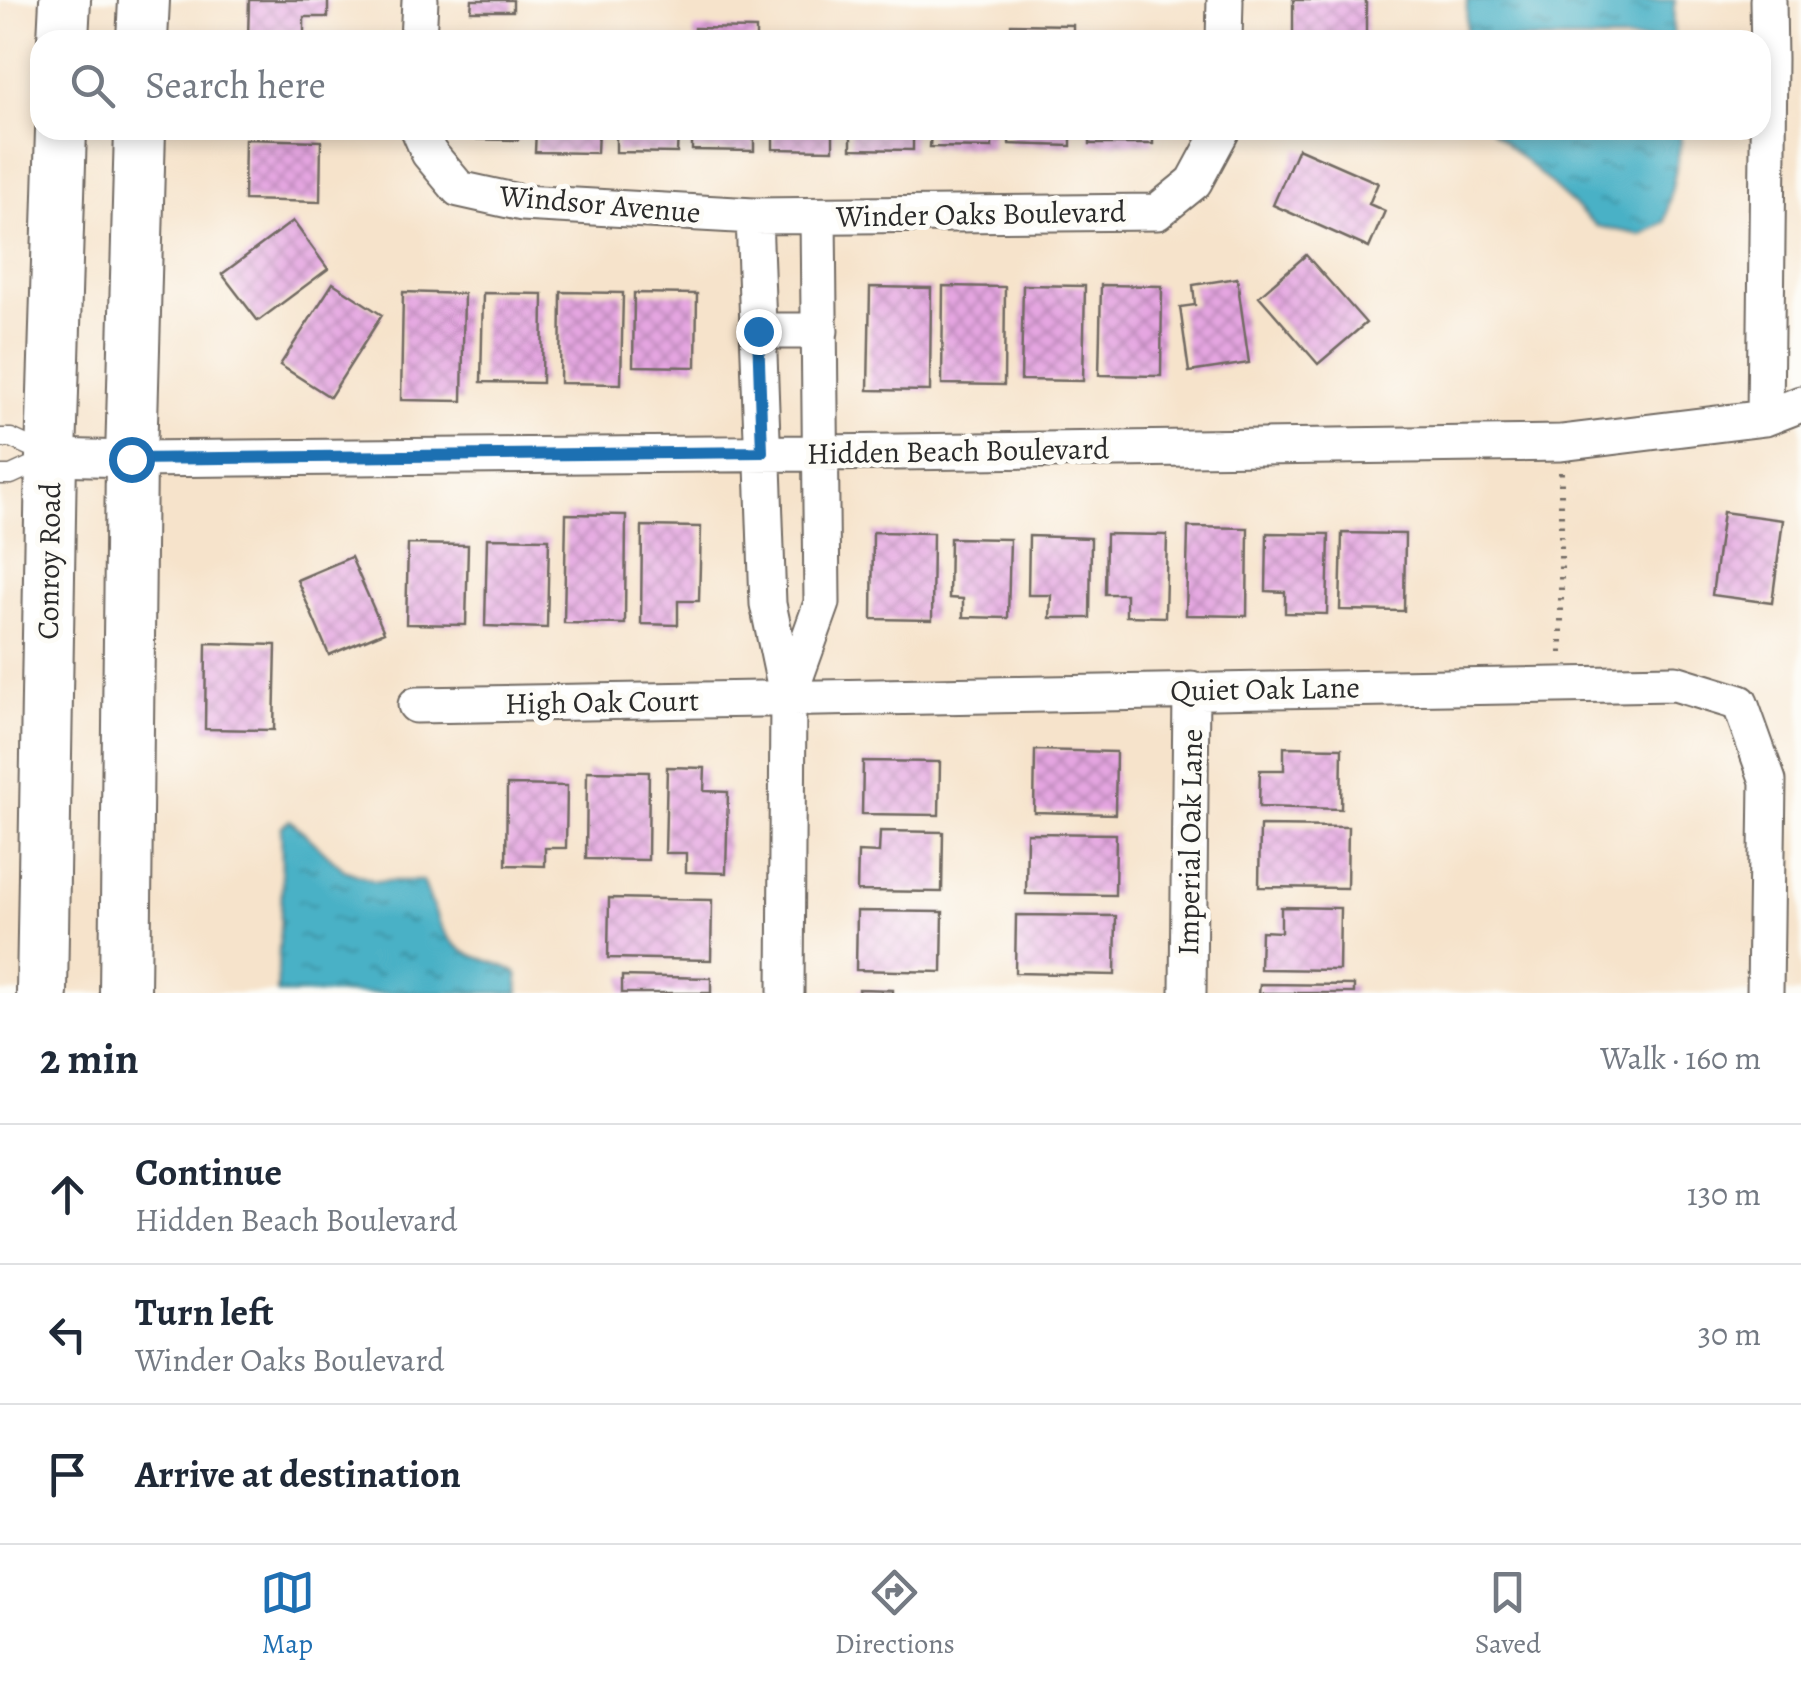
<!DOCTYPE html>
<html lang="en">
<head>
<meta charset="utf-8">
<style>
	:root { --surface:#fff; --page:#f2f2f3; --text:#1f2937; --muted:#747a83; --line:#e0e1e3; --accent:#1f6fb2 }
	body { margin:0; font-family:Alegreya,serif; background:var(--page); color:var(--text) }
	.stop { position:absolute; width:30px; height:30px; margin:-22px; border:8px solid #1f6fb2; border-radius:50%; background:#fff }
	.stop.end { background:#1f6fb2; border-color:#fff; box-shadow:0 2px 10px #0008 }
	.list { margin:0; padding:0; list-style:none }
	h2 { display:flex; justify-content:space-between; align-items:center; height:130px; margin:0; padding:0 40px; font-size:42px }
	h2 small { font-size:32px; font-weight:400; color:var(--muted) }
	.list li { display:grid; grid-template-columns:65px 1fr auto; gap:30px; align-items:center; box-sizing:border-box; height:140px; padding:0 40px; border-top:2px solid var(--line) }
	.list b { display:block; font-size:38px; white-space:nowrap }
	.list p { margin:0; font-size:32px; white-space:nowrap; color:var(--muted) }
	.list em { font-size:32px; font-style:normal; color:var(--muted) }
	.icon { flex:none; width:55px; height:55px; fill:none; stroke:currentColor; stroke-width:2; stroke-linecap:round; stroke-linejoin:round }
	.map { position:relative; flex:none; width:1801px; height:993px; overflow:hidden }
	.search { position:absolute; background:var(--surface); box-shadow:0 5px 15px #0003; left:30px; right:30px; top:30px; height:110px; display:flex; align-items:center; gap:25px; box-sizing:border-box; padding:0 35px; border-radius:30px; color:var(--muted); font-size:38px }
	.sheet { height:550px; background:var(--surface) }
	nav { display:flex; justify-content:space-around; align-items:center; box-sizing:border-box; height:140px; border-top:2px solid var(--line); background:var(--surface); font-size:28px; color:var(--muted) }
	nav a { display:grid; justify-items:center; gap:5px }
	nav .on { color:var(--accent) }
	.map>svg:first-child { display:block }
</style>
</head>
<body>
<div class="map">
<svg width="1801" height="993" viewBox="0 0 1801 993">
	<defs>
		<pattern id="water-ripples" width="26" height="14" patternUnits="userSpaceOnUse" patternTransform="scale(2.5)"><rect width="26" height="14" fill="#48b1c6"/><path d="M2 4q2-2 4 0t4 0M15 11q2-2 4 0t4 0" fill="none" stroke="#3c90a1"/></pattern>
		<pattern id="building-cross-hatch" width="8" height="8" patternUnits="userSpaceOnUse" patternTransform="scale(2.5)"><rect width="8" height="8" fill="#e5a6e1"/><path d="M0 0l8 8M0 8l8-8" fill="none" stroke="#ba87b7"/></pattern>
	</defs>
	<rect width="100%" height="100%" fill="#fdfcf7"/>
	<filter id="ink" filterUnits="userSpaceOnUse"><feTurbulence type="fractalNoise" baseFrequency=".01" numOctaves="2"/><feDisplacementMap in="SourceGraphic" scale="20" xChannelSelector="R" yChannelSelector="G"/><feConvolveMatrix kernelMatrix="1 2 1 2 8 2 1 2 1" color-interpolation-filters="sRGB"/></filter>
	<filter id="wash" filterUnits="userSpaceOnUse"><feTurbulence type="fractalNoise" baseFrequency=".0048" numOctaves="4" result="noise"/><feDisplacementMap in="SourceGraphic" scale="40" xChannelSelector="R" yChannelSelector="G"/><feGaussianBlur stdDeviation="2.25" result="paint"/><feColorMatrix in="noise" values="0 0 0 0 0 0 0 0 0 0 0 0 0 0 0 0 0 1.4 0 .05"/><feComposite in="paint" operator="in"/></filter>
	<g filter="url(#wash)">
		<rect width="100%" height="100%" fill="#f6e3cb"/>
		<path fill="url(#water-ripples)" stroke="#3a6e78" stroke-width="2.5" d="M1467,0h207l-1,40h-207z
			M1491,130h189l1,13 -16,79 -24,13 -44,-9z
			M290,820l54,50 30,11h49c10,24 17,57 41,70 17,10 37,11 53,22l2,20h-242l5,-109 -1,-57z"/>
		<g id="blocks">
			<path fill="url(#building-cross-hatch)" d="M249,0h79v17h-24v22l-56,-1z
				M472,0h41v11h-42z
				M1293,0h73v40h-73z
				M1011,24l62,1v15h-62z
				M694,28l62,1v11h-62z
				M462,130h57l-1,10 -56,-1z
				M536,130h62l-1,23 -62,-1z
				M616,130h62l-1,23 -61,-1z
				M692,130h62v21l-62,-1z
				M773,130h60v20l-60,-1z
				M851,130h62v20l-62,-1z
				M931,130h61v18l-62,-1z
				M1010,130h61v16l-62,-2z
				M1090,130h63v14h-63z
				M245,139l76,2 -1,61 -76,-2z
				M1298,148l80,35 -9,21 16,7 -16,37 -96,-43z
				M293,221l35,48 -70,52 -36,-47z
				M1306,255l60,68 -48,41 -59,-68z
				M1237,278l12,85 -60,9 -9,-65 15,-2 -2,-20z
				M333,283l49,32 -52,82 -50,-32z
				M1023,285l62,1 -2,95 -62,-1z
				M1101,285l61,1 -1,90 -62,-1z
				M943,286l62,1 -1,98 -62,-1z
				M870,287l61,1 -1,103 -62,-1z
				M403,292l61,2 -2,107 -61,-1z
				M561,292l62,1 -2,91 -61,-1z
				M483,293l60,1 -1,89 -61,-1z
				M634,293l63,1 -1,73 -63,-1z
				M1723,512l60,8 -11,83 -60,-8z
				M566,514l60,1 -1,109 -61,-1z
				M642,526l59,1 -2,74h-21v24l-37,-1z
				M1188,527l60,1 -1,88 -61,-1z
				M873,532l60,1 -1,87 -60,-1z
				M1267,533l62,1 -2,80 -42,-1v-21l-19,-1z
				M1342,533l63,1 -1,77 -64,-1z
				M1106,534l61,1 -2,82 -39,-1v-22h-21z
				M1029,536l62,2 -1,80h-40l1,-23h-23z
				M487,538l62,1 -2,89 -62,-2z
				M950,538l60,1 -2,79 -45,-1v-18l-14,-1z
				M408,544l60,1 -2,80 -60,-1z
				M351,557l33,75 -55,23 -32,-75z
				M206,643l70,2 -2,85 -69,-1z
				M1284,747l58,1 -1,61 -82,-2 1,-37h24z
				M1035,750l81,2 -1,62 -81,-2z
				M863,761l77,1 -1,53 -77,-1z
				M667,767l38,1 -1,23 24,1 -2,81 -40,-1v-19h-21z
				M587,771l62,1 -1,88 -62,-1z
				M507,785l60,1 -1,62h-21v18l-39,-1z
				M1260,826l88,1 -1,61 -88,-1z
				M880,831l63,1 -1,60 -85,-1 1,-39 21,1z
				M1027,833l89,1 -1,61 -89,-1z
				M609,898l103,2 -1,60 -103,-2z
				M1281,907l59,1 -1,62 -79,-1 1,-38 20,1z
				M857,911l86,1 -1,60 -86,-2z
				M1016,915l100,1 -1,59 -100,-2z
				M622,976l89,2v15h-89z
				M1260,984l94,1v8h-95z
				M859,989l34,1v3h-34z"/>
		</g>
	</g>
	<g filter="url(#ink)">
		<use href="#blocks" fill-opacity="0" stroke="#726b63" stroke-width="2.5"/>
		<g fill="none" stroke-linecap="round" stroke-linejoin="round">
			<defs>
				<path id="lane" d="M0,438h11l35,16
					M0,475h11l35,-16"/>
				<path id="street" d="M418,40l2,-40
					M1224,40l1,-40
					M419,130l10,23 30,36 63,14 232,13 403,-4 37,-30 28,-52
					M754,216l14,388 20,95 -2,294
					M758,331h62
					M1765,418l4,-359 -1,-59
					M51,457l80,2 691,-6 739,-10 204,-25 36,-14
					M788,698l34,-95 -4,-387
					M416,705l1259,-22 65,20 28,78 -3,212
					M1188,993l3,-303"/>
				<path id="secondary" d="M63,40l2,-40
					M142,40l2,-40
					M42,993l9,-536 10,-327
					M125,993l6,-534 9,-329"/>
			</defs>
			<use href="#lane" stroke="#726b63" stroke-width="21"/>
			<use href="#street" stroke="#726b63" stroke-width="39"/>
			<use href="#secondary" stroke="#726b63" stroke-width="54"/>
			<path stroke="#726b63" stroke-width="6" stroke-dasharray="2.5 8" stroke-linecap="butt" d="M1561,653v-182"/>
			<use href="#lane" stroke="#fff" stroke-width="18"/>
			<use href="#street" stroke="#fff" stroke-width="35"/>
			<use href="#secondary" stroke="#fff" stroke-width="50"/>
		</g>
	</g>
	<g fill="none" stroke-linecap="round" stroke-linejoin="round" filter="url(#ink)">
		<path stroke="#1f6fb2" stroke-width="12" d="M131,459l631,-7 -4,-121"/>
	</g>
	<g text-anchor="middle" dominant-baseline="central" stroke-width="10" stroke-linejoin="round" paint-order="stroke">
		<g font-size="30" fill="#2b2b2b" stroke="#fdfcf7">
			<text transform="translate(600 204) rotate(5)">Windsor Avenue</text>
			<text transform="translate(981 214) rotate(-1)">Winder Oaks Boulevard</text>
			<text transform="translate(958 451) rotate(-1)">Hidden Beach Boulevard</text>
			<text transform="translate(49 561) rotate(-89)">Conroy Road</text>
			<text transform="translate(1265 689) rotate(-1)">Quiet Oak Lane</text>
			<text transform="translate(602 702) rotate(-1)">High Oak Court</text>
			<text transform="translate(1190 842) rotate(-89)">Imperial Oak Lane</text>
		</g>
	</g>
</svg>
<div class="stop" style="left:131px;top:459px"></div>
<div class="stop end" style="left:758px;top:331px"></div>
<div class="search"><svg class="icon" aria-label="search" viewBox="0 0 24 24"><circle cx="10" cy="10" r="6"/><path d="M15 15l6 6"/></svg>Search here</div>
</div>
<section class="sheet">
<h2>2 min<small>Walk · 160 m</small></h2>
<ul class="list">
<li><svg class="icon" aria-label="ahead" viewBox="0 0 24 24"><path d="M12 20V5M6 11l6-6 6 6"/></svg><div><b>Continue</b><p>Hidden Beach Boulevard</p></div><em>130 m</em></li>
<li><svg class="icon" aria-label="left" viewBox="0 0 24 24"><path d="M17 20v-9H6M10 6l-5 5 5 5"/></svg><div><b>Turn left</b><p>Winder Oaks Boulevard</p></div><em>30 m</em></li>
<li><svg class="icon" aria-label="arrive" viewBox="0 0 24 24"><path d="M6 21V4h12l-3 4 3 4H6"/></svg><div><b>Arrive at destination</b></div></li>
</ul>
</section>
<nav>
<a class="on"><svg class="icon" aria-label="map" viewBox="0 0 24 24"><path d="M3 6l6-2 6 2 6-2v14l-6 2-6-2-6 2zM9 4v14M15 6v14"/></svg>Map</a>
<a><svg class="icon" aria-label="directions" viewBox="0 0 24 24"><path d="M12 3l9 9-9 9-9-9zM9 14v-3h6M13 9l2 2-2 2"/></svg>Directions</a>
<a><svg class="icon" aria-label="saved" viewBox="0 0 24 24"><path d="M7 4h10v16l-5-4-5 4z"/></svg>Saved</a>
</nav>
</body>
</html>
